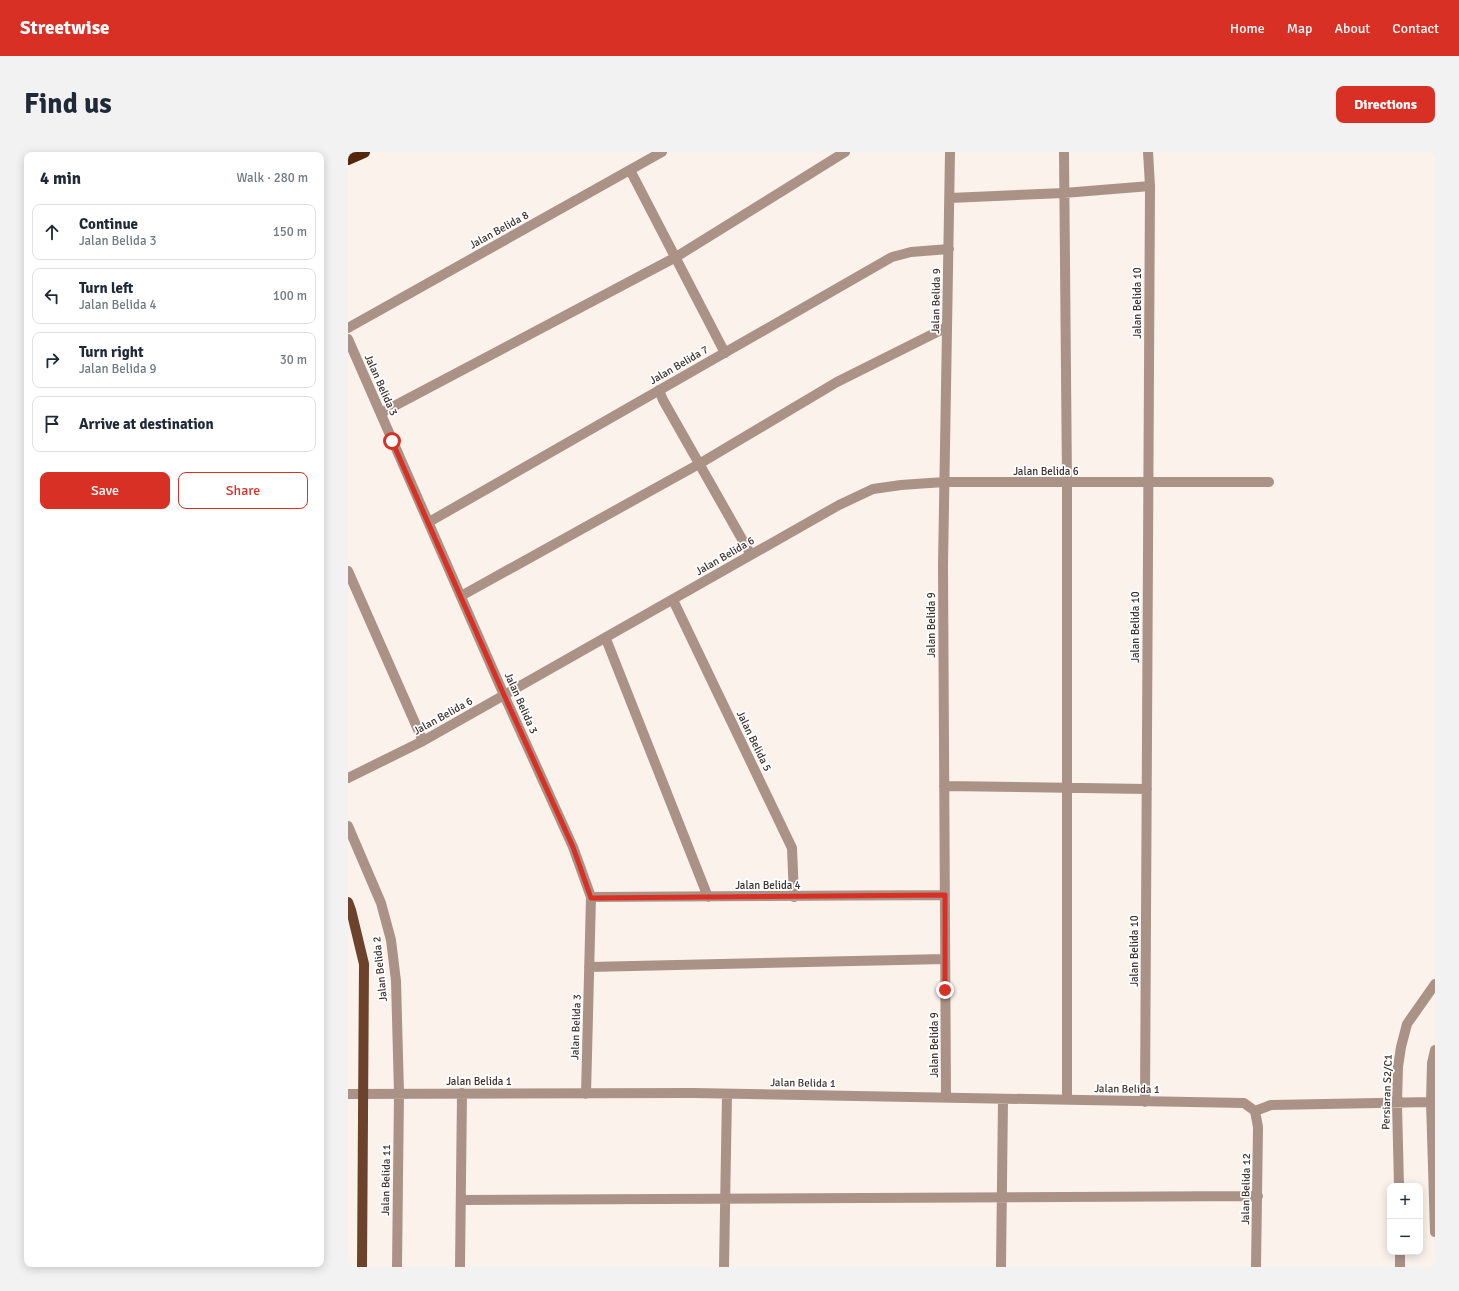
<!DOCTYPE html>
<html lang="en">
<head>
<meta charset="utf-8">
<style>
	:root { --surface:#fff; --page:#f2f2f3; --text:#1f2937; --muted:#747a83; --line:#e0e1e3; --accent:#d93025 }
	body { margin:0; font-family:Signika,sans-serif; background:var(--page); color:var(--text) }
	.controls { position:absolute; right:12px; bottom:12px; display:grid; overflow:hidden; border-radius:8px; box-shadow:0 2px 10px #0003 }
	.controls button { width:36px; height:36px; display:grid; place-items:center; padding:0; border:0; border-bottom:1px solid var(--line); background:var(--surface); color:var(--text); font:20px sans-serif }
	.stop { position:absolute; width:12px; height:12px; margin:-9px; border:3px solid #d93025; border-radius:50%; background:#fff }
	.stop.end { background:#d93025; border-color:#fff; box-shadow:0 1px 4px #0008 }
	.list { margin:0; padding:0; list-style:none }
	h2 { display:flex; justify-content:space-between; align-items:center; height:52px; margin:0; padding:0 16px; font-size:17px }
	h2 small { font-size:13px; font-weight:400; color:var(--muted) }
	.list li { display:grid; grid-template-columns:26px 1fr auto; gap:12px; align-items:center; box-sizing:border-box; height:56px; margin:0 8px 8px; padding:0 8px; border:1px solid var(--line); border-radius:8px }
	.list b { display:block; font-size:15px; white-space:nowrap }
	.list p { margin:0; font-size:13px; white-space:nowrap; color:var(--muted) }
	.list em { font-size:13px; font-style:normal; color:var(--muted) }
	.actions { display:flex; gap:8px; padding:12px 16px }
	.actions a { flex:1; padding:9px 0; border:1px solid var(--accent); border-radius:8px; text-align:center; font-size:14px; color:var(--accent) }
	.actions .main { background:var(--accent); color:#fff }
	.icon { flex:none; width:22px; height:22px; fill:none; stroke:currentColor; stroke-width:2; stroke-linecap:round; stroke-linejoin:round }
	.map { position:relative; flex:none; width:1087px; height:1115px; overflow:hidden; border-radius:8px }
	header { display:flex; align-items:center; gap:24px; box-sizing:border-box; height:56px; padding:0 20px; background:var(--accent); color:#fff }
	header strong { font-size:19px }
	nav { display:flex; gap:22px; margin-inline-start:auto; font-size:14px }
	.intro { display:flex; align-items:center; justify-content:space-between; box-sizing:border-box; height:96px; padding:0 24px }
	h1 { margin:0; font-size:28px }
	.button { padding:10px 18px; border-radius:8px; background:var(--accent); color:#fff; font-size:14px; font-weight:700 }
	main { display:flex; gap:24px; padding:0 24px }
	aside { flex:1; background:var(--surface); border-radius:8px; box-shadow:0 2px 10px #0003 }
	.map>svg:first-child { display:block }
</style>
</head>
<body>
<header>
<strong>Streetwise</strong>
<nav><a>Home</a><a>Map</a><a>About</a><a>Contact</a></nav>
</header>
<div class="intro"><h1>Find us</h1><a class="button">Directions</a></div>
<main>
<aside>
<h2>4 min<small>Walk · 280 m</small></h2>
<ul class="list">
<li><svg class="icon" aria-label="ahead" viewBox="0 0 24 24"><path d="M12 20V5M6 11l6-6 6 6"/></svg><div><b>Continue</b><p>Jalan Belida 3</p></div><em>150 m</em></li>
<li><svg class="icon" aria-label="left" viewBox="0 0 24 24"><path d="M17 20v-9H6M10 6l-5 5 5 5"/></svg><div><b>Turn left</b><p>Jalan Belida 4</p></div><em>100 m</em></li>
<li><svg class="icon" aria-label="right" viewBox="0 0 24 24"><path d="M7 20v-9h11M14 6l5 5-5 5"/></svg><div><b>Turn right</b><p>Jalan Belida 9</p></div><em>30 m</em></li>
<li><svg class="icon" aria-label="arrive" viewBox="0 0 24 24"><path d="M6 21V4h12l-3 4 3 4H6"/></svg><div><b>Arrive at destination</b></div></li>
</ul>
<div class="actions"><a class="main">Save</a><a>Share</a></div>
</aside>
<div class="map">
<svg width="1087" height="1115" viewBox="0 0 1087 1115">
	<rect width="100%" height="100%" fill="#fcf2ec"/>
	<g fill="none" stroke-linecap="round" stroke-linejoin="round">
		<path stroke="#ab9286" stroke-width="10" d="M716,0l3,331v617
			M282,18l95,183
			M602,46l114,-5 86,-7
			M0,176l314,-176
			M0,187l156,356 69,152 18,50 -5,197
			M311,238l4,10 88,155
			M33,261l295,-156 169,-105
			M81,370l463,-265 19,-5 38,-3
			M0,419l75,170
			M113,444l238,-132 138,-82 110,-55
			M325,448l119,248 2,49
			M258,487l102,258
			M0,626l75,-37 416,-236 34,-16 28,-4 43,-3h325
			M596,634l203,3
			M0,674l33,77 10,37 5,41 3,112 -2,174
			M243,745l354,-2
			M241,815l356,-8
			M1087,898l-3,13 -1,39 4,130
			M0,942l345,-1 551,10 11,8
			M598,946l-3,-533 7,-413
			M797,950l5,-916 -2,-34
			M907,959l16,-6 160,-3
			M907,959l3,16 -2,140
			M1051,1034l-2,-83 1,-36 3,-20 6,-23 28,-40
			M113,1048l797,-4
			M1052,1100v15
			M112,1115l2,-174
			M376,1115l3,-173
			M653,1115l2,-168"/>
		<path stroke="#6c422d" stroke-width="10" d="M0,750l3,8 13,54 -2,303"/>
		<path stroke="#54260b" stroke-width="12" d="M0,7l16,-7"/>
	</g>
	<g fill="none" stroke-linecap="round" stroke-linejoin="round">
		<path stroke="#d93025" stroke-width="5" d="M44,289l112,254 69,152 18,51 354,-3v95"/>
	</g>
	<g text-anchor="middle" dominant-baseline="central" stroke-width="3.5" stroke-linejoin="round" paint-order="stroke">
		<g font-size="11" fill="#3c312d" stroke="#fff">
			<text transform="translate(151 78) rotate(-29)">Jalan Belida 8</text>
			<text transform="translate(588 149) rotate(-89)">Jalan Belida 9</text>
			<text transform="translate(789 151) rotate(-90)">Jalan Belida 10</text>
			<text transform="translate(331 213) rotate(-30)">Jalan Belida 7</text>
			<text transform="translate(33 233) rotate(66)">Jalan Belida 3</text>
			<text x="698" y="319">Jalan Belida 6</text>
			<text transform="translate(377 404) rotate(-30)">Jalan Belida 6</text>
			<text transform="translate(583 473) rotate(-90)">Jalan Belida 9</text>
			<text transform="translate(787 475) rotate(-90)">Jalan Belida 10</text>
			<text transform="translate(173 551) rotate(66)">Jalan Belida 3</text>
			<text transform="translate(95 564) rotate(-29)">Jalan Belida 6</text>
			<text transform="translate(406 589) rotate(64)">Jalan Belida 5</text>
			<text x="420" y="733">Jalan Belida 4</text>
			<text transform="translate(786 799) rotate(-90)">Jalan Belida 10</text>
			<text transform="translate(32 817) rotate(-96)">Jalan Belida 2</text>
			<text transform="translate(228 875) rotate(-88)">Jalan Belida 3</text>
			<text transform="translate(586 893) rotate(-90)">Jalan Belida 9</text>
			<text x="131" y="929">Jalan Belida 1</text>
			<text transform="translate(455 931) rotate(1)">Jalan Belida 1</text>
			<text transform="translate(779 937) rotate(1)">Jalan Belida 1</text>
			<text transform="translate(1039 940) rotate(-88)">Persiaran S2/C1</text>
			<text transform="translate(38 1028) rotate(-89)">Jalan Belida 11</text>
			<text transform="translate(898 1037) rotate(-89)">Jalan Belida 12</text>
		</g>
	</g>
</svg>
<div class="controls">
<button>+</button>
<button>−</button>
</div>
<div class="stop" style="left:44px;top:289px"></div>
<div class="stop end" style="left:597px;top:838px"></div>
</div>
</main>
</body>
</html>
